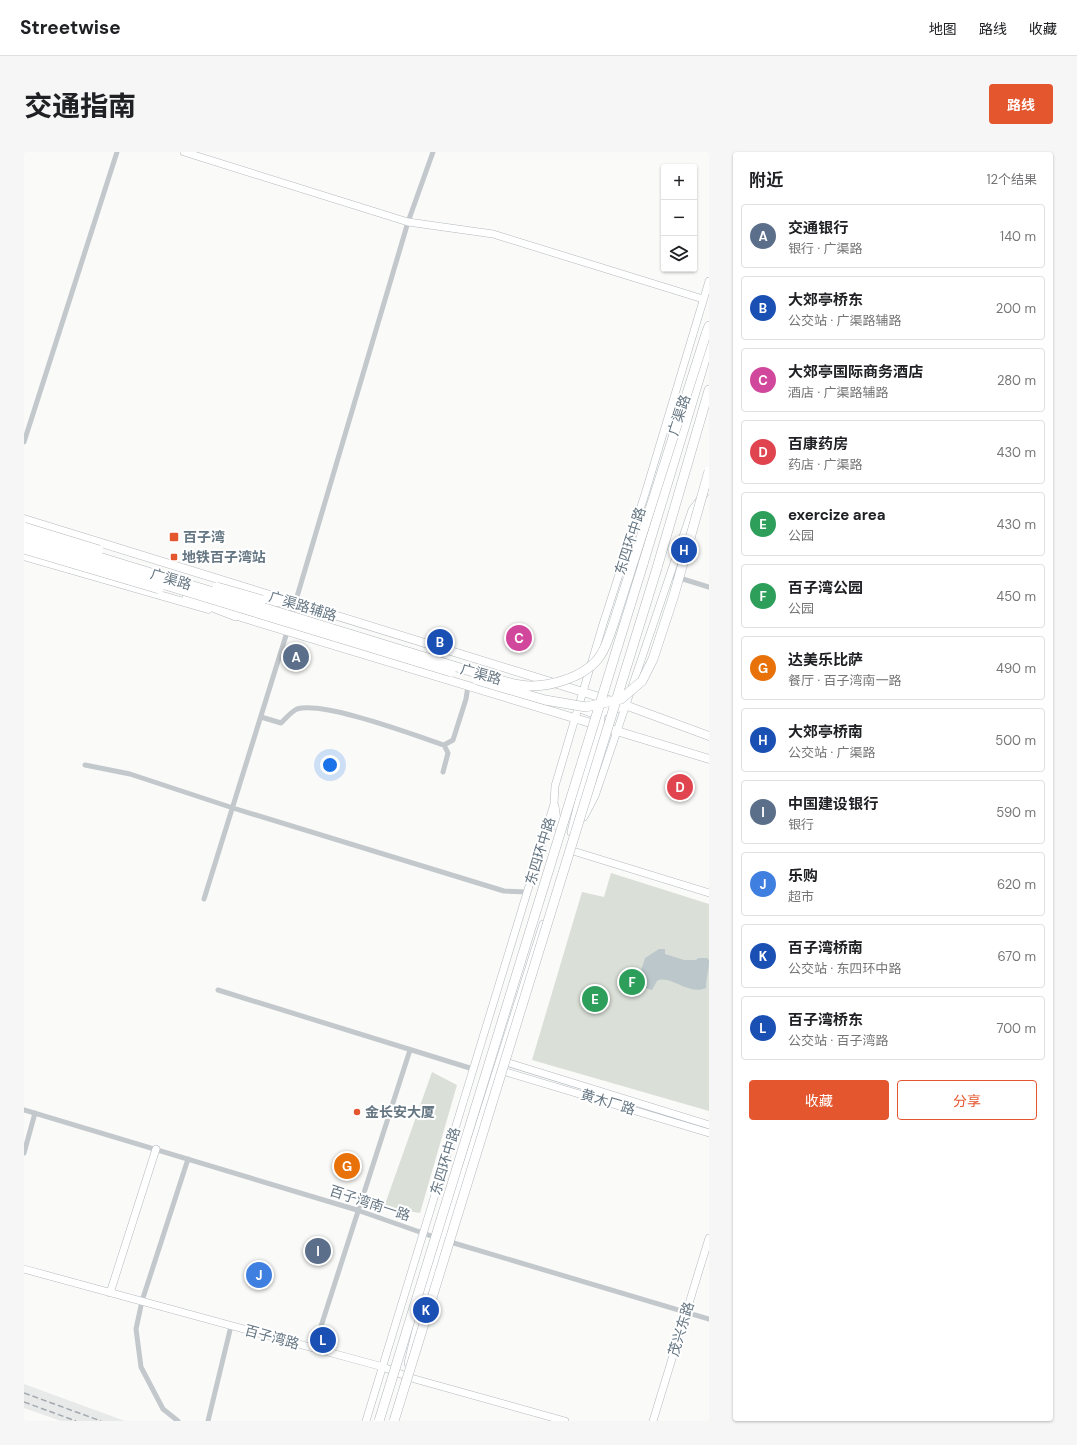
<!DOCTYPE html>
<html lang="zh">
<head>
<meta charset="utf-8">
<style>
	:root { --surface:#fff; --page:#f6f6f6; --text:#202124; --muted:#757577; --line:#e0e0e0; --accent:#e4572e }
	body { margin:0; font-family:"DM Sans","Noto Sans SC",sans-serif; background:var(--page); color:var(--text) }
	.controls { position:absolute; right:12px; top:12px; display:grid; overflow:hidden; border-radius:4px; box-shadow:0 1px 3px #0004 }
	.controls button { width:36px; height:36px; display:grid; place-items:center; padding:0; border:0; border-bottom:1px solid var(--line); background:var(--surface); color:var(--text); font:20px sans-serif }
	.you { position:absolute; left:306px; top:613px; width:14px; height:14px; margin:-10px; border:3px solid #fff; border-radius:50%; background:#1a73e8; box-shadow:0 0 0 6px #1a73e833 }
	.badge { display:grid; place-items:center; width:26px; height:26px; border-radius:50%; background:var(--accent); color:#fff; font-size:13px; font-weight:700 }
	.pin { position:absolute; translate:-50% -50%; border:2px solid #fff; box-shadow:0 1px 4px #0006 }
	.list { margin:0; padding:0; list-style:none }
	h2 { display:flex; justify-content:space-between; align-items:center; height:52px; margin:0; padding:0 16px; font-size:17px }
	h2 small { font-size:13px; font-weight:400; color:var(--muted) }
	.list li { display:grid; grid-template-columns:26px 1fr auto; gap:12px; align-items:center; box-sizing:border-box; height:64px; margin:0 8px 8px; padding:0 8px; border:1px solid var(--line); border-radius:4px }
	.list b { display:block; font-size:15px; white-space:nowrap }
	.list p { margin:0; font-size:13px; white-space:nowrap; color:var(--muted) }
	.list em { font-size:13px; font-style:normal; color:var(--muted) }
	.actions { display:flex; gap:8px; padding:12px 16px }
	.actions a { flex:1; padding:9px 0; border:1px solid var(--accent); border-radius:4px; text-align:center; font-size:14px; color:var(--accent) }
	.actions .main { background:var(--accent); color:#fff }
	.icon { flex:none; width:22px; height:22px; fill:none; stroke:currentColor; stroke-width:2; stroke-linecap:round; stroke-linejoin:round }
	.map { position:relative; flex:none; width:685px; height:1269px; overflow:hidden; border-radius:4px }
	header { display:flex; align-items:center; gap:24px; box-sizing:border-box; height:56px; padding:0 20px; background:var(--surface); border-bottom:1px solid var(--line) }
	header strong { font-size:19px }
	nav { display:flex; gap:22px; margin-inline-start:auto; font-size:14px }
	.intro { display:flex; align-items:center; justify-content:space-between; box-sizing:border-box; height:96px; padding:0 24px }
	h1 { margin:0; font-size:28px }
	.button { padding:10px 18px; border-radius:4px; background:var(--accent); color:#fff; font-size:14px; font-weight:700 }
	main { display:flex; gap:24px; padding:0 24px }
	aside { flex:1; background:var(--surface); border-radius:4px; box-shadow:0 1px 3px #0004 }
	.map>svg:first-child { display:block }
</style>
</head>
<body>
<header>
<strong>Streetwise</strong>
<nav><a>地图</a><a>路线</a><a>收藏</a></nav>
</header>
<div class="intro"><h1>交通指南</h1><a class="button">路线</a></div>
<main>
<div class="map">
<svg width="685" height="1269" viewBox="0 0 685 1269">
	<rect width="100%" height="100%" fill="#fafaf8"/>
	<path fill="#e8e9e9" d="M0,1232l101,37h-64l-37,-13z"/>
	<path fill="#dadfd7" d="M587,721l98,31v207l-177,-51 50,-168 22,5z
		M408,920l25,13 -37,128 -36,-6z"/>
	<path fill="#bbc7cb" d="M635,797h6v5l19,6h12l2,-2h9l2,2c0,10 -3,18 -3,28 -18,8 -36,-14 -49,-7l-5,9 -11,-3v-16l4,-13z"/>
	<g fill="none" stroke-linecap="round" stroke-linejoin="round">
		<defs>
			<path id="secondary" d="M160,0l224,70 85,12 210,65
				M531,654l3,21
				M560,665l11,-21 97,-286 17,-22
				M547,680l13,-54 16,-52 2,-17
				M549,699l136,42
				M485,911l200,62
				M482,920l203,61
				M0,1117l359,98 28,11 154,43
				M86,1141l46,-144
				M384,1211l13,-55 122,-384
				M342,1269l188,-617 1,-18 48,-162 42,-130 64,-213
				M629,1269l56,-183"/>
			<path id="primary" d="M0,367l601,186 84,31
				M0,404l184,53
				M207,462l478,145
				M555,556l16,6 23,-6"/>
			<path id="highway" d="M682,182l3,-8
				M619,412l66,-218
				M633,416l52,-178
				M163,445l49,19
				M238,448l34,4"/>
		</defs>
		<use href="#secondary" stroke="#b3babf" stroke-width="8"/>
		<use href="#primary" stroke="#b5babe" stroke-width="9"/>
		<use href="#highway" stroke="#b4b9bd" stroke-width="10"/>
		<path stroke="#c3c8cc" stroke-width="5" d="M0,290l93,-290
			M646,423l39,12
			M267,465l117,-395 25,-70
			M237,565l20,6c4,-4 11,-12 16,-14 27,-8 117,26 147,36l4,8 -5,19
			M420,593l9,-5 13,-41 2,-13
			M61,613l45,9 103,34 271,83 23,1
			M180,747l84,-270
			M194,838l255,79
			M0,958l333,100 80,28
			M0,1001l11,-40
			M423,1089l262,78
			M290,1196l96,-298
			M154,1269l-15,-12 -22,-42 -5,-38 6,-28 46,-142
			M184,1269l23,-95"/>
		<use href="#secondary" stroke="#fff" stroke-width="7"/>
		<use href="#primary" stroke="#fff" stroke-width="8"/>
		<use href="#highway" stroke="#fff" stroke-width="9"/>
		<path stroke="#a2aab0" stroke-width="1.5" stroke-dasharray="6 3" stroke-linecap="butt" d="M0,1241l77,28
			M0,1250l52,19"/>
		<defs>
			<path id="highway-bridge" d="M0,375l75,23
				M0,382l446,137c16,5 33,11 50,14 26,4 65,-7 80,-29 7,-10 11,-25 15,-37l91,-285
				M0,390l427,130
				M0,397l135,40
				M193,435l45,13
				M453,528l68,20 41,7 35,-8 21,-18 11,-22 21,-64 35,-124
				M355,1269l264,-857
				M370,1269l263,-853"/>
		</defs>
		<use href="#highway-bridge" stroke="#b4b9bd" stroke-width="10" stroke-linecap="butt"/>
		<use href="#highway-bridge" stroke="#fff" stroke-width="9"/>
	</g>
	<g fill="#e4572e" stroke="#fff" stroke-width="1.5">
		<rect x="145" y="380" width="10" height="10" rx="2"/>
		<rect x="146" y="401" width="8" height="8" rx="2"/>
		<circle cx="333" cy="960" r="4"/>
	</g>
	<g text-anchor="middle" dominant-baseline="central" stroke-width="4" stroke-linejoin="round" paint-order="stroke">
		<g font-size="14" fill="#657683" stroke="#fff">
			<text transform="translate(655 263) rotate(-72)">广渠路</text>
			<text transform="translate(606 389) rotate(-72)">东四环中路</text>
			<text transform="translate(147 427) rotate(17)">广渠路</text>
			<text transform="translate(279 454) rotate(17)">广渠路辅路</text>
			<text transform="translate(457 522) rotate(16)">广渠路</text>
			<text transform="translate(516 699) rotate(-73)">东四环中路</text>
			<text transform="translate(584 950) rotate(17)">黄木厂路</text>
			<text transform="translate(421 1009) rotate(-73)">东四环中路</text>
			<text transform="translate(346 1051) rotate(18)">百子湾南一路</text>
			<text transform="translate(657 1177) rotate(-73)">茂兴东路</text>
			<text transform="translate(248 1185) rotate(15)">百子湾路</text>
		</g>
		<g font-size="14" font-weight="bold" fill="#657683" stroke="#fff" text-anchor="start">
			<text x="159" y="385">百子湾</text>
			<text x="158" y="405">地铁百子湾站</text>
			<text x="341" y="960">金长安大厦</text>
		</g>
	</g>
</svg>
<div class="controls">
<button>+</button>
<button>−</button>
<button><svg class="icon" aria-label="layers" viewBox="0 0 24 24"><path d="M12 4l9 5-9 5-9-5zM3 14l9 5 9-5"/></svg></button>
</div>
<div class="you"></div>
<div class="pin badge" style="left:272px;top:505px;background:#5c6f8a">A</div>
<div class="pin badge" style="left:416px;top:490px;background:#1a4fb4">B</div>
<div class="pin badge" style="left:495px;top:486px;background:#d1479c">C</div>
<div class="pin badge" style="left:656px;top:635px;background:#e0444e">D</div>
<div class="pin badge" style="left:571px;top:847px;background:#2e9e5b">E</div>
<div class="pin badge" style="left:608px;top:830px;background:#2e9e5b">F</div>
<div class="pin badge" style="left:323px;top:1014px;background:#e8710a">G</div>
<div class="pin badge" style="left:660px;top:398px;background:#1a4fb4">H</div>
<div class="pin badge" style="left:294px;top:1099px;background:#5c6f8a">I</div>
<div class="pin badge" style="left:235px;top:1123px;background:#3f7fe0">J</div>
<div class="pin badge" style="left:402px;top:1158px;background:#1a4fb4">K</div>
<div class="pin badge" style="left:299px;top:1188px;background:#1a4fb4">L</div>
</div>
<aside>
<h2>附近<small>12个结果</small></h2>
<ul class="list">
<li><span class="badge" style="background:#5c6f8a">A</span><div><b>交通银行</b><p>银行 · 广渠路</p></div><em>140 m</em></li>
<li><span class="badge" style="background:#1a4fb4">B</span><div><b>大郊亭桥东</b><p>公交站 · 广渠路辅路</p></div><em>200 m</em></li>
<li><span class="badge" style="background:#d1479c">C</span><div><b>大郊亭国际商务酒店</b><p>酒店 · 广渠路辅路</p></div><em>280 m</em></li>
<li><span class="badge" style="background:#e0444e">D</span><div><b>百康药房</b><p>药店 · 广渠路</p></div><em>430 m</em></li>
<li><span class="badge" style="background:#2e9e5b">E</span><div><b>exercize area</b><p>公园</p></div><em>430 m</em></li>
<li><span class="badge" style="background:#2e9e5b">F</span><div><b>百子湾公园</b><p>公园</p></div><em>450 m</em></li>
<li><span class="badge" style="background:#e8710a">G</span><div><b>达美乐比萨</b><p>餐厅 · 百子湾南一路</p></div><em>490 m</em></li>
<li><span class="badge" style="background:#1a4fb4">H</span><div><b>大郊亭桥南</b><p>公交站 · 广渠路</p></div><em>500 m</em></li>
<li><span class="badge" style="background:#5c6f8a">I</span><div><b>中国建设银行</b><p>银行</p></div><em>590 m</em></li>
<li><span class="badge" style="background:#3f7fe0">J</span><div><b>乐购</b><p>超市</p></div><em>620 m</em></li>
<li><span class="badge" style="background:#1a4fb4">K</span><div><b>百子湾桥南</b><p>公交站 · 东四环中路</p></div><em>670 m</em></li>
<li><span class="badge" style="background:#1a4fb4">L</span><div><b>百子湾桥东</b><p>公交站 · 百子湾路</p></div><em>700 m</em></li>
</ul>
<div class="actions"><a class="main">收藏</a><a>分享</a></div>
</aside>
</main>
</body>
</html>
